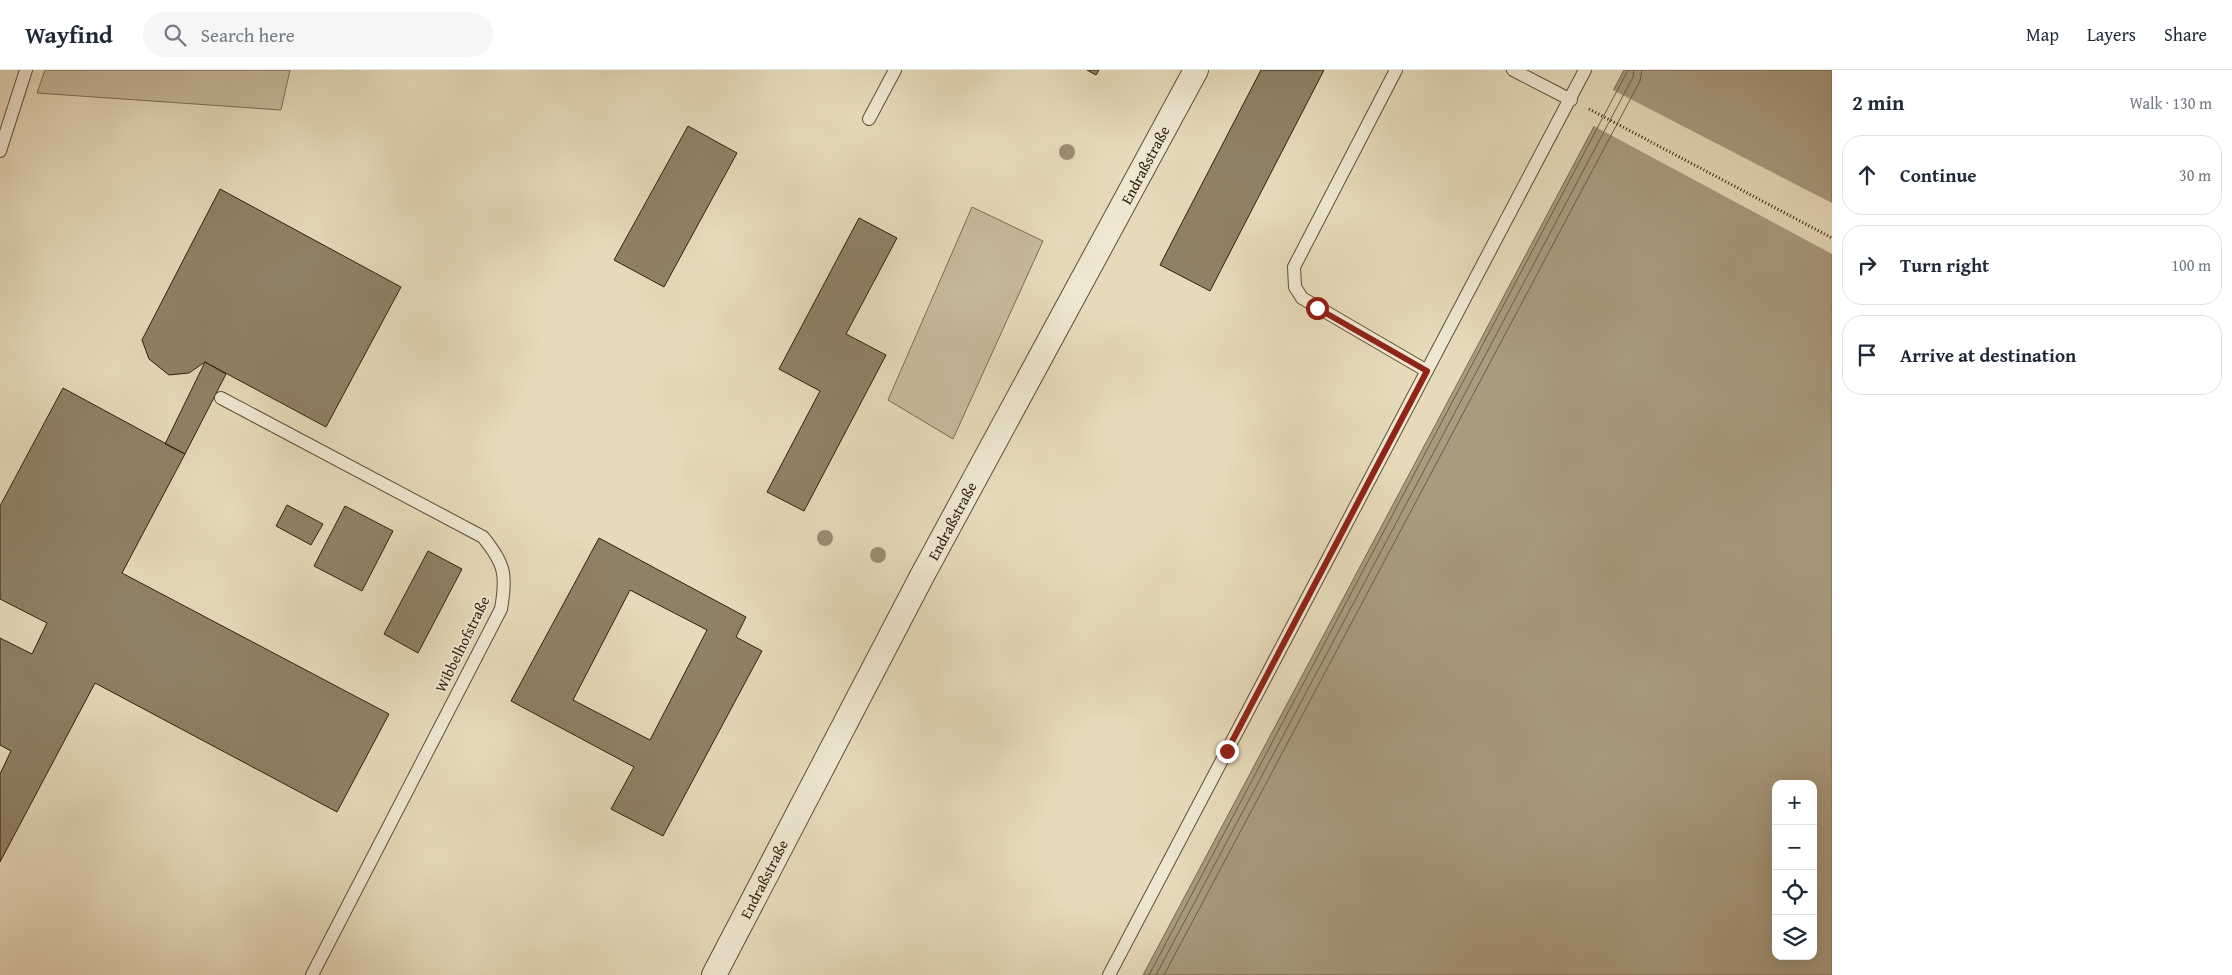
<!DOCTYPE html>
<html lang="en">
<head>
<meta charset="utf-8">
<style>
	:root { --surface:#fff; --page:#f6f6f7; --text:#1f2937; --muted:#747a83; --line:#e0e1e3 }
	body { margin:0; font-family:"Gentium Book Plus",serif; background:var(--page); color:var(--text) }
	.controls { position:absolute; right:15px; bottom:15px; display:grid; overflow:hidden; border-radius:10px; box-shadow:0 5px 20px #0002 }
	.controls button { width:45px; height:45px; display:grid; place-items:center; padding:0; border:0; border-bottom:1px solid var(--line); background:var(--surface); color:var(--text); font:25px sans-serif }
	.stop { position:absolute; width:15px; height:15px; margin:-11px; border:4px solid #8f2418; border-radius:50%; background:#fff }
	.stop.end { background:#8f2418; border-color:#fff; box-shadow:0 1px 5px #0008 }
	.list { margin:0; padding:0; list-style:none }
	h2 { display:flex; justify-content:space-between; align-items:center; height:65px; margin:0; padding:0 20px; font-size:21px }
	h2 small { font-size:16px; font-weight:400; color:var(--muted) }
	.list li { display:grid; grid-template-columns:32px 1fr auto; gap:15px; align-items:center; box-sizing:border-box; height:80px; margin:0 10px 10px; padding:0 10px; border:1px solid var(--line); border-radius:20px }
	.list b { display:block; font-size:19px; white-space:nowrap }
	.list em { font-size:16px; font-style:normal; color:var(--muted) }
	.icon { flex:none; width:28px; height:28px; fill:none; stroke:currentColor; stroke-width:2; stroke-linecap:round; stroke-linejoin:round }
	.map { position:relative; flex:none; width:1832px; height:905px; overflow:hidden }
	header { display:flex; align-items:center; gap:30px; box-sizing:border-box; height:70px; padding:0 25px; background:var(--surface); border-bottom:1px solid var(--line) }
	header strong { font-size:24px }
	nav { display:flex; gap:28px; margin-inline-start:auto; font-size:18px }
	.search { width:350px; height:45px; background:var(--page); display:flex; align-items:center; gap:12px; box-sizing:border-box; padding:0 18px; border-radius:28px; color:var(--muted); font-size:19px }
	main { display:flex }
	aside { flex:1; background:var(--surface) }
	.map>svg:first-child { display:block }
</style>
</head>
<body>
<header>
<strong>Wayfind</strong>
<div class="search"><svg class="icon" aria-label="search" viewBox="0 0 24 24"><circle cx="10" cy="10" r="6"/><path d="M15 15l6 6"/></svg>Search here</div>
<nav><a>Map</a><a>Layers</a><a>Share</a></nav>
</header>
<main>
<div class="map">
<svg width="1832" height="905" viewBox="0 0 1832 905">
	<rect width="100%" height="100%" fill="#e6daba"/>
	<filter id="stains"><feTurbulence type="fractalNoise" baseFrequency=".004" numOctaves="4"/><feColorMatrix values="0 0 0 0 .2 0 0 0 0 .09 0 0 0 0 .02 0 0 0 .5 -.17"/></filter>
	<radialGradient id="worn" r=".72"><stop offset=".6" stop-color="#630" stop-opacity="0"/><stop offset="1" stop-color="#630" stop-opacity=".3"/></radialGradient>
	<path fill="#c7ba9d" stroke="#7c6d55" d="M45,0h245l-9,40 -244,-17z
		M972,137l71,34 -90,198 -65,-39z"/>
	<path fill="#a89b7f" stroke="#786a51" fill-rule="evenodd" d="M1624,0h208v905h-689zM1776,714h37v172h-37z"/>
	<path fill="#e6daba" d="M1611,19l221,114v51l-240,-129z"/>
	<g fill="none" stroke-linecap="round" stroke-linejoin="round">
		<path stroke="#6c5e46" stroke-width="1" d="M1149,905l479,-905
			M1156,905l477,-898 1,-7
			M1164,905l476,-894 2,-11"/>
	</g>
	<path fill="#8f8167" stroke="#30200d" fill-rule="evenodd" d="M1087,0h12l-3,5z
		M1261,0h63l-114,221 -50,-26z
		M688,56l49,27 -73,134 -50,-27z
		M220,119l181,98 -75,140 -121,-65 -16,11 -20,2 -20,-16 -7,-19z
		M859,148l38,20 -51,96 40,21 -82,156 -37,-19 53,-101 -41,-22z
		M205,292l21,12 -41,80 -20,-10z
		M63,318l122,66 -63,119 267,141 -52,98 -242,-129 -95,179v-88l11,-23 -11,-6v-107l32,16 15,-31 -47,-24v-93z
		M287,435l36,19 -12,21 -35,-19z
		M345,436l48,25 -31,60 -48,-25z
		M599,468l147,79 -10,20 26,14 -99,185 -52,-27 23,-42 -123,-66zM630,520l77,40 -57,110 -77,-40z
		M428,481l34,18 -44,84 -34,-19z"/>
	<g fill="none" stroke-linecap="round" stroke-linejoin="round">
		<defs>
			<path id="service" d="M1396,0l-102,197 1,20 7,11 125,73
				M1513,0l58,30
				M869,49l26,-49
				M0,81l26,-81
				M221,328l262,139c22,27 24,38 18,72l-189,366
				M1109,905l476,-905"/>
			<path id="minor" d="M714,905l208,-399 274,-506"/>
		</defs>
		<use href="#service" stroke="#5e4e38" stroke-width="14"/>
		<use href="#minor" stroke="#5e4e38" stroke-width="26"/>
		<path stroke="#30200d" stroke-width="3" stroke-dasharray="1 2.5" stroke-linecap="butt" d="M1589,39l243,129"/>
		<use href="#service" stroke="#efe7d2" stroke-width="12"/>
		<use href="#minor" stroke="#efe7d2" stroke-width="24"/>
	</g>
	<g fill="#9b8d72">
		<circle cx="1067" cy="82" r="8"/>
		<circle cx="825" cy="468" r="8"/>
		<circle cx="878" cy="485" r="8"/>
	</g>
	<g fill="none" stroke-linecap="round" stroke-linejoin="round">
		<path stroke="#8f2418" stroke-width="6" d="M1227,681l200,-380 -110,-63"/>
	</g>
	<g text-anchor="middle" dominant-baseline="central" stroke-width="4" stroke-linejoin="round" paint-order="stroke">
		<g font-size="15" fill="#30200d" stroke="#efe7d2">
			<text transform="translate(1145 95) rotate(-62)">Endraßstraße</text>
			<text transform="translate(952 451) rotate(-62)">Endraßstraße</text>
			<text transform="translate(462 574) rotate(-64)">Wibbelhofstraße</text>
			<text transform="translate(764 809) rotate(-63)">Endraßstraße</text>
		</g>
	</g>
	<rect width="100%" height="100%" filter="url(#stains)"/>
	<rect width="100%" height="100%" fill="url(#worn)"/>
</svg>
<div class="controls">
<button>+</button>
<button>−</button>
<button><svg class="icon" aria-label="locate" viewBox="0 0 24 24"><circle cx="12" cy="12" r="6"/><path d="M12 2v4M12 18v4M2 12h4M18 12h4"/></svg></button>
<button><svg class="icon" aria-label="layers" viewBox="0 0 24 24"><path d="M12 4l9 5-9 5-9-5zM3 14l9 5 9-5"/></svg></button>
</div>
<div class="stop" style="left:1317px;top:238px"></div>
<div class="stop end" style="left:1227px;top:681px"></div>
</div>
<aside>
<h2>2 min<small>Walk · 130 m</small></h2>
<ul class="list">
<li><svg class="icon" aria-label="ahead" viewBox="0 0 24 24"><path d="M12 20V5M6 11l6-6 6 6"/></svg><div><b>Continue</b></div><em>30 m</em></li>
<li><svg class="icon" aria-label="right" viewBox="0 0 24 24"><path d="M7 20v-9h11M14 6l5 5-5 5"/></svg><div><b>Turn right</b></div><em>100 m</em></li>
<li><svg class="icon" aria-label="arrive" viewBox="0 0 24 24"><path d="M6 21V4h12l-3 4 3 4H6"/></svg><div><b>Arrive at destination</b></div></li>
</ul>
</aside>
</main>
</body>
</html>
